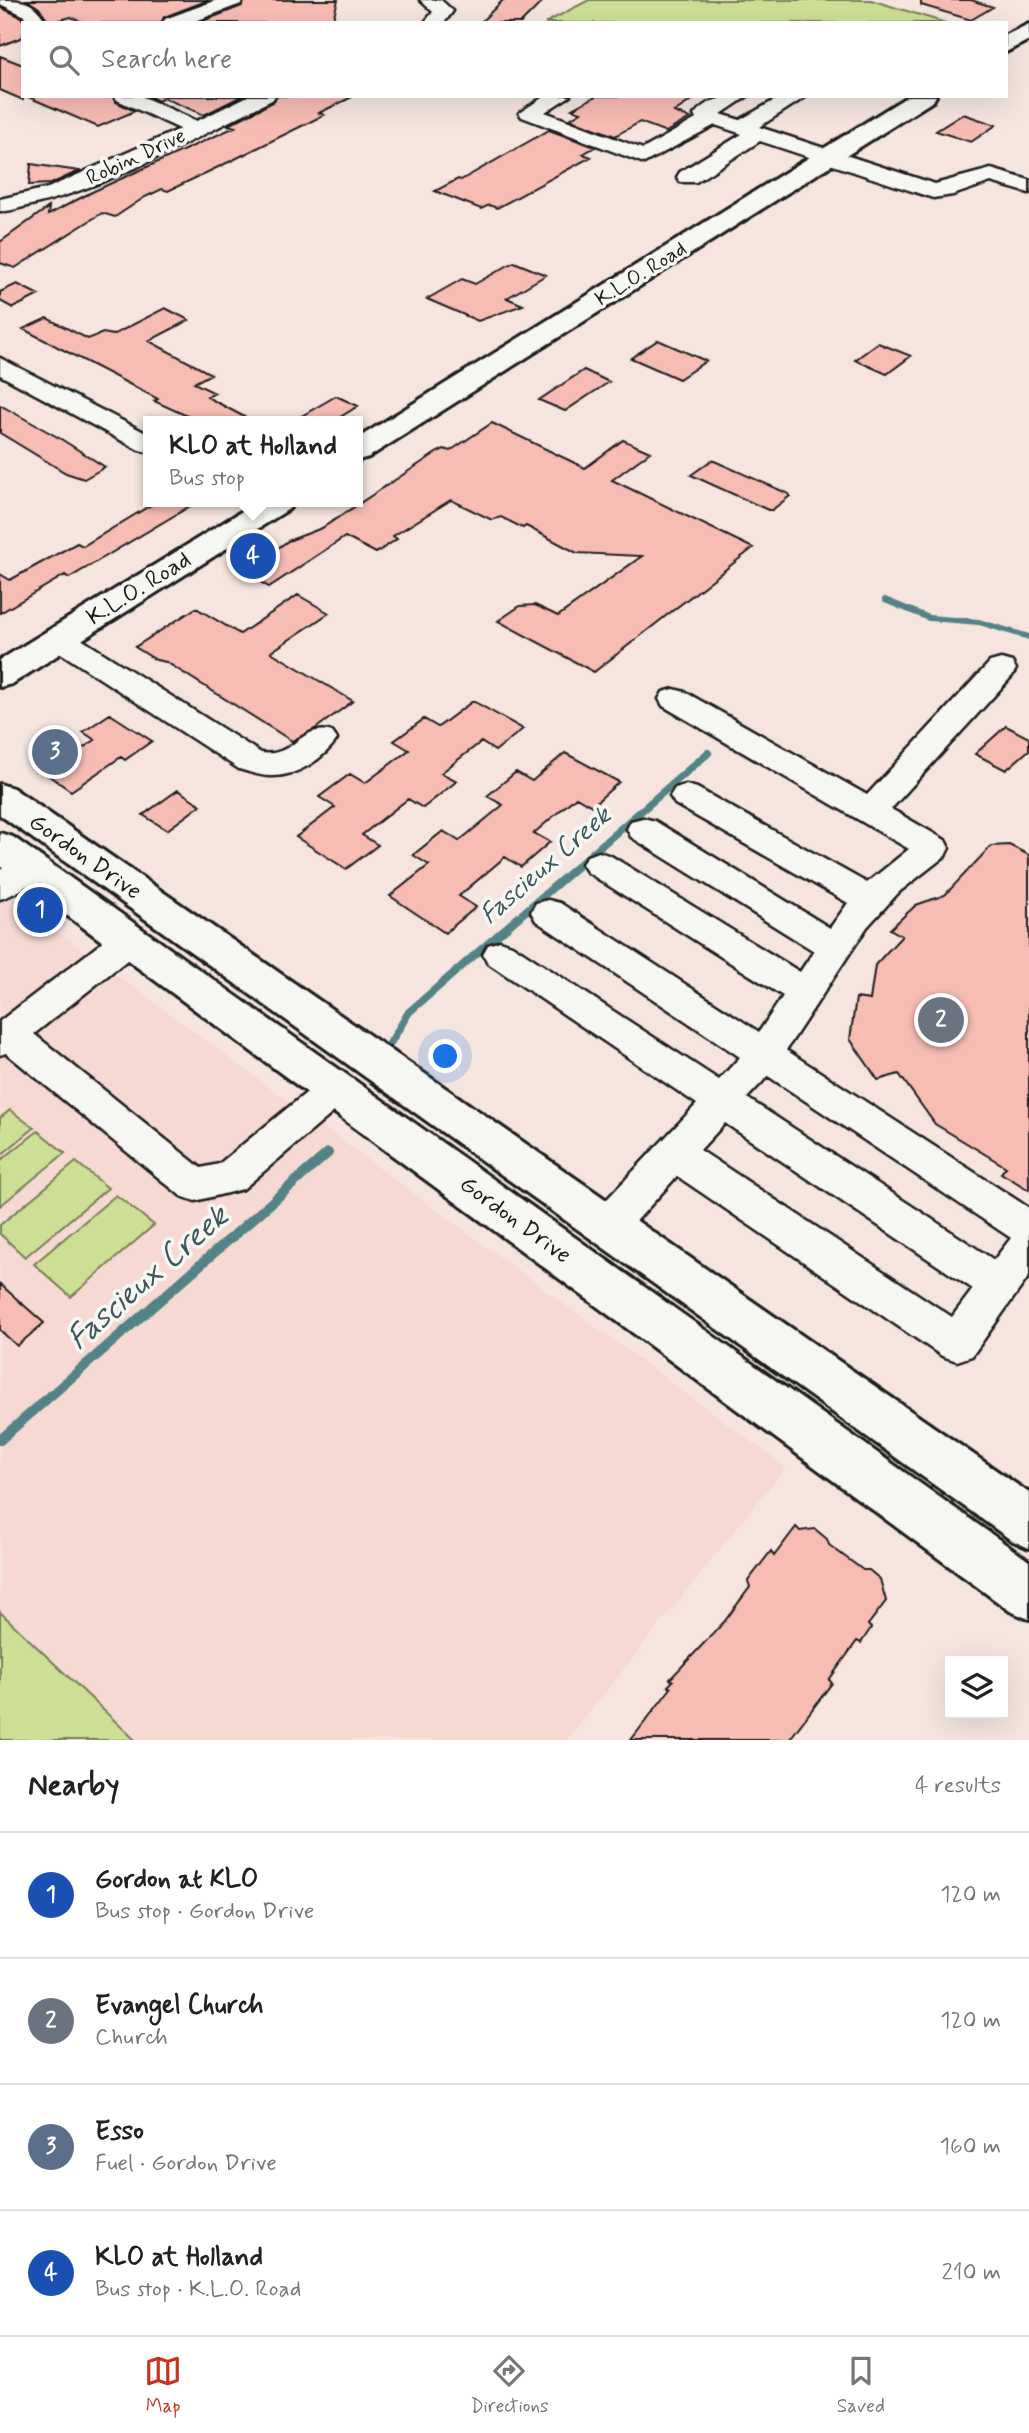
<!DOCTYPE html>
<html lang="en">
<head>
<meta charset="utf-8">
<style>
	:root { --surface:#fff; --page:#f2f2f2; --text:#222; --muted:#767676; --line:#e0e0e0; --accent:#c8321e }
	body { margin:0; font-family:Mynerve,sans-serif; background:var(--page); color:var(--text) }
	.controls { position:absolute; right:21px; bottom:21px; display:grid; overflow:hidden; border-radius:0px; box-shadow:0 7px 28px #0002 }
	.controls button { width:63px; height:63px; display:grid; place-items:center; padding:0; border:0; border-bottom:2px solid var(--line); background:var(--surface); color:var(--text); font:35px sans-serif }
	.you { position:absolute; left:446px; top:1057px; width:24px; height:24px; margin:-18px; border:5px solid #fff; border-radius:50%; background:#1a73e8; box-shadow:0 0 0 10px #1a73e833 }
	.badge { display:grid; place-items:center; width:46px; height:46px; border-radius:50%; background:var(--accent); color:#fff; font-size:23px; font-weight:700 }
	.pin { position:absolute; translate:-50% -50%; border:4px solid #fff; box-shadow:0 2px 7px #0006 }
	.popup { position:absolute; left:143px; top:416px; width:220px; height:91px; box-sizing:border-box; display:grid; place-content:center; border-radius:0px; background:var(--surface); filter:drop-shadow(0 2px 5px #0005); font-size:23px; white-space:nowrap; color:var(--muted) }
	.popup b { font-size:26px; color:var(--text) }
	.popup::after { content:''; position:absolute; left:50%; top:100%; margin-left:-14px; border:14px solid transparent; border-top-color:var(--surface) }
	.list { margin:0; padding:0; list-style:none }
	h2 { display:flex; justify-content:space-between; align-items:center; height:91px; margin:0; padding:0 28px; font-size:30px }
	h2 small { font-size:23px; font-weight:400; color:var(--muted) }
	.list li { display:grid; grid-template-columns:46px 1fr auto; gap:21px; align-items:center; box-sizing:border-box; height:126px; padding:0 28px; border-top:2px solid var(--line) }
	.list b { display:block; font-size:26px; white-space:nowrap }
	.list p { margin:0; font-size:23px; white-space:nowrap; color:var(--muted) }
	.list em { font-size:23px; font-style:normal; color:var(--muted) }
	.icon { flex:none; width:38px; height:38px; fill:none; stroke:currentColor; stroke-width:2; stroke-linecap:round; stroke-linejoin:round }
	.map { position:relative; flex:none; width:1029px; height:1740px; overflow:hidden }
	.search { position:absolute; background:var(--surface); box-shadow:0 7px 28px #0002; left:21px; right:21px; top:21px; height:77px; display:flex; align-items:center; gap:18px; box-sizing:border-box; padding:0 24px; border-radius:0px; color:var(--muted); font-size:26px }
	.sheet { height:595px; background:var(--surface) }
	nav { display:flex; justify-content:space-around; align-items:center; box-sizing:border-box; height:98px; border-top:2px solid var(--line); background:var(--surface); font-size:19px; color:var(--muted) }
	nav a { display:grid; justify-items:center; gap:4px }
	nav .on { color:var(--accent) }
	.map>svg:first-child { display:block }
</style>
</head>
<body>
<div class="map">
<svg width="1029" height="1740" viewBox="0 0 1029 1740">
	<rect width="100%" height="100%" fill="#f6e5df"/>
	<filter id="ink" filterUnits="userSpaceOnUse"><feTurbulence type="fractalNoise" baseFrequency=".0143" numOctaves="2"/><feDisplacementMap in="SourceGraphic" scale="14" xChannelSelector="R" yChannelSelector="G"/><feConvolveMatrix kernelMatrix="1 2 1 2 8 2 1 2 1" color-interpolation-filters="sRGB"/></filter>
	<g filter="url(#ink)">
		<path fill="#f6d9d2" d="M0,889l786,578 -219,273h-567z"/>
		<path fill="#ccdf94" stroke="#747e58" stroke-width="2" d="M589,0h282l75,23h-401z
			M10,1110l24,18 -34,28v-38z
			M38,1131l27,22 -65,53v-45z
			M76,1162l32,26 -83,69 -25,-23v-9z
			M116,1195l38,30 -83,72 -37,-33z
			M0,1612l135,128h-135z"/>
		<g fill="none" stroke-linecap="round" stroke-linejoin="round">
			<path stroke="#528386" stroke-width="6" d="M885,600l44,18 50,4 50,15"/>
			<path stroke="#528386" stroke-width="8" d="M389,1045l20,-33 299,-259"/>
			<path stroke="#528386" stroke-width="10" d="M0,1440l328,-287"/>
		</g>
		<path fill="#f7bcb4" stroke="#1c1c1c" stroke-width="2" d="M27,0h182l-45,17 -3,6h-76l-14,-6 -22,6 -10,-15z
			M245,0h93l-6,23h-134l44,-17z
			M503,0h41l-23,23h-41z
			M921,0h50l22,7 -22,13 -50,-15z
			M0,7l21,10 4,6 -2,14 -23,9z
			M0,56l23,9v35l-23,-10z
			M26,96h86l4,6 19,9 -37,16z
			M148,96h94l-38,19 -40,-17 -6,3z
			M277,96h77l-35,17 5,2 -91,45 -65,31 -6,-2 -17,8 -30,20 -13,-4 -87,55 -15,-5v-21l49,-35 -1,8 44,-23 143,-65 -7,-2 45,-23z
			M596,96h102l-24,16 16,6 -24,14 -26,-10 -25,14 -45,-17 11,-7 -9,-3z
			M963,114l33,11 -25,17 -35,-11z
			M549,130l46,17 -12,7 8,3 -94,51 -8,-3 -8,4 -46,-18 23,-12 3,1z
			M31,164l48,7 -28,13 -22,1z
			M514,262l32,13 -39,23 16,7 -45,16 -51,-22 35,-20 13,5z
			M17,284l22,11 -26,13 -13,-7v-9z
			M165,308l24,12 -40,21 62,33 -17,9 21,10 -8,4 45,24h-54l-44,-20 4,-2 -135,-70 24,-11 41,21 15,-6 10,2z
			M658,340l48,21 -27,18 -48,-21z
			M878,343l33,13 -24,18 -32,-14z
			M584,370l25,12 -44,29 -26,-11z
			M336,396l22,10 -24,15h-41z
			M0,405l61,34 44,28 -21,12 -18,-6 -66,-40z
			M492,423l93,45 38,-28 27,12 -38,28 141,68 -159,124 -96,-51 22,-15 15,-1 23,11 84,-60 -65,-3 -51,-27 -3,2 -22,-11 -9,3 -41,-20 -58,36 4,3 -21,14 -31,-16 -76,50 -21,-12 29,-19 -6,-3 17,-12 34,-13 114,-75 8,-4 6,2z
			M712,460l77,34 1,2 -18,14h-4l-77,-35z
			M156,502h41l-128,76 -4,-3 -65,38v-39l10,6 67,-37 6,3z
			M298,595l31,18 -58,39 82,49 -38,28 -23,12 -126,-79 -10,-2 -21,-13 61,-39 44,26z
			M473,701l50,28 -28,22 -14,-9 -40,31 16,8 -34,27 -15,-9 -46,36 16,10 -32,24 -50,-32 39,-30 -16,-10 31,-23 15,9 44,-33 -15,-9 30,-22 14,8z
			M110,714l42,27 -27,19 -4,-3 -50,34 -26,-18 50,-33 -12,-8z
			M1006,726l23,12v12l-23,20 -31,-16z
			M565,753l54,29 -27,24 -16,-9 -42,36 16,9 -29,25 -16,-10 -46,39 17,11 -31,26 -55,-37 39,-31 -16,-10 30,-24 16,10 44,-36 -16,-9 29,-24 16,9z
			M178,790l23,15 -34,25 -24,-15z
			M1009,845l20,10v335l-28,-17 5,-6 -71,-43 -36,-50 -21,6 -28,-41 6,-41 14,2 5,-35 27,-29 -12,-7 26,-24 29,-10 46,-49z
			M0,1284l44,39 -27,23 -17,-16z
			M796,1527l4,4 15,-2 12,10 2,6 34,25h6l11,9 6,22 -18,24 3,3 -10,15 -4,-2 -28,39 3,3 -43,57h-158l40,-52 -3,-2 5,-5 -3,-2 54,-57 26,-35 -2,-6 23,-30 3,5z"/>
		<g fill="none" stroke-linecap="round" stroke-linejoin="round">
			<defs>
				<path id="minor" d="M0,0c26,0 33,1 47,23h-19l-5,-8 -23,-11z
					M217,0h26l-2,4 -51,19h-27l2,-4z
					M420,0h21l12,11 -9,12h-20l9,-11z
					M114,96h27l56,25 51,-25h27l-3,4c-77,37 -157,85 -241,105 -10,2 -21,7 -31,6v-12l48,-11 132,-59 -63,-29z
					M545,96h25l-25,16 98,37 53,-30 -2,-4c13,-17 34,-19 54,-19l-27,18 19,6 42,-24h25l-48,31 176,57 56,-15 38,11v13l-38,-11 -38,13 -20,3 -173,-57 -64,41h-16l-3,-5 3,-5 62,-38 -27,-9 -71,38 -122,-46 -3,-4z
					M0,358l148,76v18l-9,-2 -139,-75z
					M60,630l10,2 191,121c33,5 40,-30 71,-21l5,7c-13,20 -41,38 -66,37 -11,0 -22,-4 -32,-7l-189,-123 -5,-7 5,-7z
					M1001,659l11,3 4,7 -4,7 -121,133 54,31 4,8 -4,8 -46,36 -32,35 -81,123 243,158v68l-57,80 -15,5 -15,-5 -265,-180 -56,62 -14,5 -14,-5 -6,-12 6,-12 104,-110 -209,-141 -5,-9 5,-9 12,-4 12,4 207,135 21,-23 -204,-136 -5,-9 5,-9 12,-3 12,3 199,129 24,-36 -196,-124 -5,-8 5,-8 12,-4 12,4 189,116 14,-21 -183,-114 -4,-8 4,-8 12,-3 12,3 175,107 18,-25 -173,-99 -5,-8 5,-8 11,-3 11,3 170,95 42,-34 -246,-143 -4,-7 4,-7 11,-3 11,3 182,103 123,-133zM768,1076l243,162 -17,22 -247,-162zM725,1123l248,166 -21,28 -252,-167z
					M28,855l12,4 5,8c-9,15 -28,27 -45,32v-29l16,-11z
					M129,927l12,4 5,9 -5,9 -107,85 167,134 18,-4 103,-84 13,-5 13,5 5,10 -5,10 -105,89 -48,12 -14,-5 -175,-143 -6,2v-34l117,-90z"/>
				<path id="major" d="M1029,24v16l-23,12v-17z
					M908,96h28l-3,5 -564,356 -11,3v-22z
					M257,502h37l-5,7 -277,175 -12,3v-27z
					M0,784l13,4 1016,705v55l-18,-8 -1011,-725z
					M0,833l13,4 1016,724v58l-19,-8 -1010,-745z"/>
			</defs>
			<use href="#minor" stroke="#1c1c1c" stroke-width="5"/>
			<use href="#major" stroke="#1c1c1c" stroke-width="6"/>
			<use href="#minor" fill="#f6f6f2" fill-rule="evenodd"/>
			<use href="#major" fill="#f6f6f2" fill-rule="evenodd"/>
		</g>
	</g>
	<g text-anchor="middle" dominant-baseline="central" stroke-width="7" stroke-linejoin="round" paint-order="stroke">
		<g font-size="21" fill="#1c1c1c" stroke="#f6f6f2">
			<text transform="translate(136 157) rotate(-25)">Robin Drive</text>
			<text transform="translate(641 274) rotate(-32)">K.L.O. Road</text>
		</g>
		<g font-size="24" fill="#1c1c1c" stroke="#f6f6f2">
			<text transform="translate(139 589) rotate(-32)">K.L.O. Road</text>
			<text transform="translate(85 857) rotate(35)">Gordon Drive</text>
			<text transform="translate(515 1220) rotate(36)">Gordon Drive</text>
		</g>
		<g font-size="26" font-style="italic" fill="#3c585a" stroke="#f6f6f2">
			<text transform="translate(546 866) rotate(-41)">Fascieux Creek</text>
		</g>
		<g font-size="32" font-style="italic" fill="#3c585a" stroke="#f6f6f2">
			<text transform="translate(148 1278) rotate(-41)">Fascieux Creek</text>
		</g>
	</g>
</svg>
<div class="controls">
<button><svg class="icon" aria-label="layers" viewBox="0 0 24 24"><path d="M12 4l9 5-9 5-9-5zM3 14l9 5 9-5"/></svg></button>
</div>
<div class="you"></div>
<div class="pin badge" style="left:40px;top:910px;background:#1a4fb4">1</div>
<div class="pin badge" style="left:941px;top:1020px;background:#6b7280">2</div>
<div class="pin badge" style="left:55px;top:752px;background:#5c6f8a">3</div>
<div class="pin badge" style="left:253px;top:556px;background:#1a4fb4">4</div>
<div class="popup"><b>KLO at Holland</b>Bus stop</div>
<div class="search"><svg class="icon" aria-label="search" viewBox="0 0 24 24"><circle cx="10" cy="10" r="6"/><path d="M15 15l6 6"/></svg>Search here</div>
</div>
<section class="sheet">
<h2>Nearby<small>4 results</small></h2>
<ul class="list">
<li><span class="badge" style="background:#1a4fb4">1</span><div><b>Gordon at KLO</b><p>Bus stop · Gordon Drive</p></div><em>120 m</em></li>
<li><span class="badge" style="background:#6b7280">2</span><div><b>Evangel Church</b><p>Church</p></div><em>120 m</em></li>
<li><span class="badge" style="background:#5c6f8a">3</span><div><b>Esso</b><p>Fuel · Gordon Drive</p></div><em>160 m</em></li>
<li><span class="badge" style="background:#1a4fb4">4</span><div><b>KLO at Holland</b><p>Bus stop · K.L.O. Road</p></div><em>210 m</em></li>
</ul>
</section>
<nav>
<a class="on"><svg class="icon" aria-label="map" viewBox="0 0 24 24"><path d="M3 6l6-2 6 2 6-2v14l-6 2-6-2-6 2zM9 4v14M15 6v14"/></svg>Map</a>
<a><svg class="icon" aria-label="directions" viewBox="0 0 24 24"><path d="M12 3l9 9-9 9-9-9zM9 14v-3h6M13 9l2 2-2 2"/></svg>Directions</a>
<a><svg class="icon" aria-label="saved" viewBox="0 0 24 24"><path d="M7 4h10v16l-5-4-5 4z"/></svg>Saved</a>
</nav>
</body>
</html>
